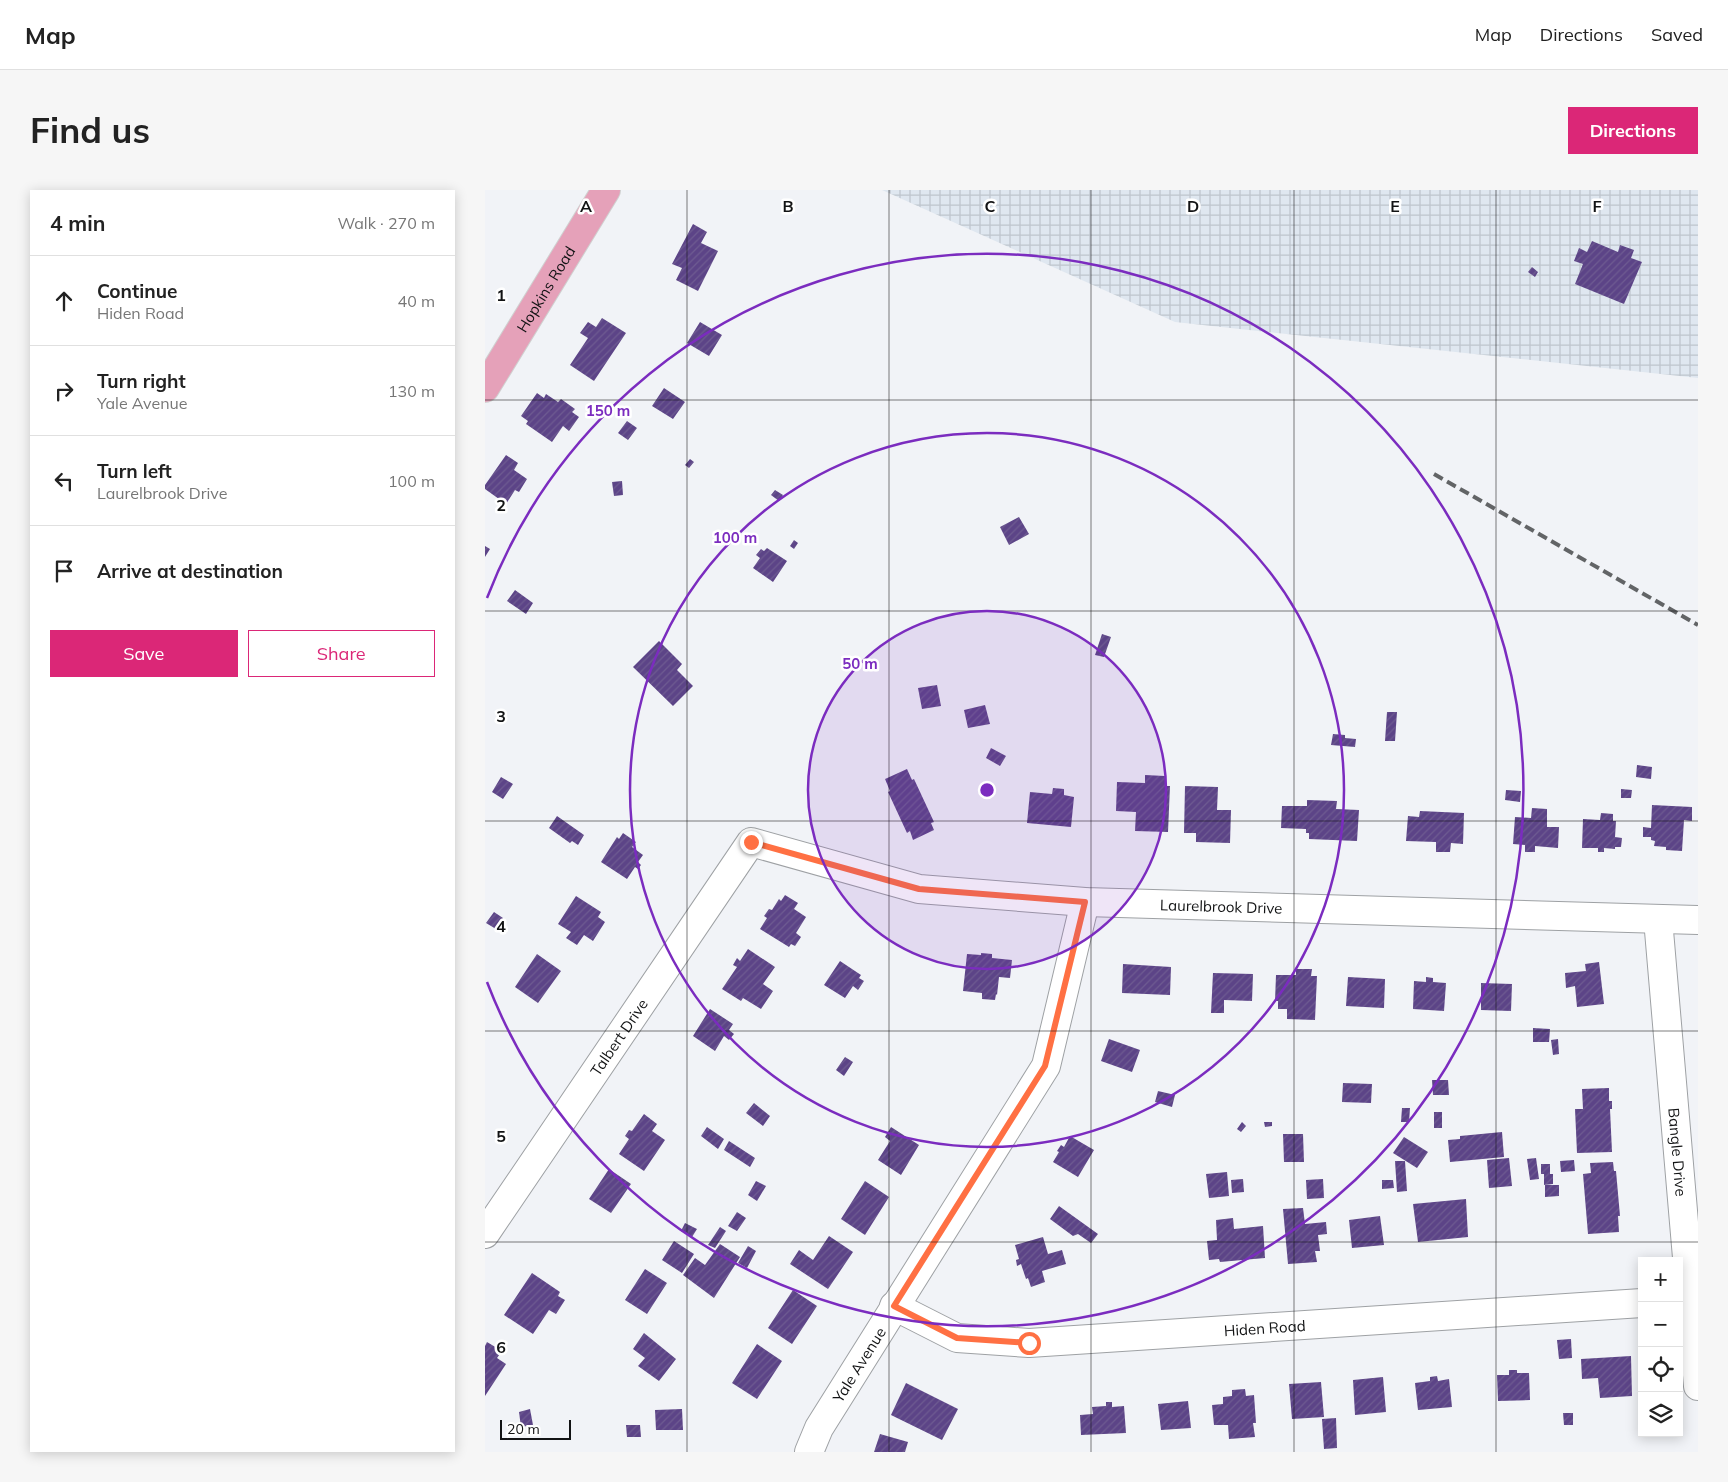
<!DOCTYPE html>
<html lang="en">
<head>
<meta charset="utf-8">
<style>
	:root { --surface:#fff; --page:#f6f6f6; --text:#222; --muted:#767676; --line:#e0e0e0; --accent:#db2777 }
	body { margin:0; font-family:Mulish,sans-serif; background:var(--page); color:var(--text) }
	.controls { position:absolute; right:15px; bottom:15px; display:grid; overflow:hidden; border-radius:0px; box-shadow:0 2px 12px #0003 }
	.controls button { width:45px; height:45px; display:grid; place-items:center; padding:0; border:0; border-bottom:1px solid var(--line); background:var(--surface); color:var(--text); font:25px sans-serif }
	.scale { position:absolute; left:15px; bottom:12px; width:71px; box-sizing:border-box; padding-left:5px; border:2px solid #121314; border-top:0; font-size:14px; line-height:18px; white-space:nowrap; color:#121314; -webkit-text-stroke:4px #fff; paint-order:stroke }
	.stop { position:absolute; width:15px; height:15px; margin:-11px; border:4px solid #ff7043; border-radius:50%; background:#fff }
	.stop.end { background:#ff7043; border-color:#fff; box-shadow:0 1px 5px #0008 }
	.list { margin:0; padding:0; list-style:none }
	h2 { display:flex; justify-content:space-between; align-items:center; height:65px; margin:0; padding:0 20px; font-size:21px }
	h2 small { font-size:16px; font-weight:400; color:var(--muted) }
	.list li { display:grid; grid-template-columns:32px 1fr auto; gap:15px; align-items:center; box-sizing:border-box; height:90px; padding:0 20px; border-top:1px solid var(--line) }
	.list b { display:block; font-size:19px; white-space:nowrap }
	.list p { margin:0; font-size:16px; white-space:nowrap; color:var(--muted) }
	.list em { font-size:16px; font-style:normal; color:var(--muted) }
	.actions { display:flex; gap:10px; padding:15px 20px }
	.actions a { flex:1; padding:11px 0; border:1px solid var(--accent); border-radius:0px; text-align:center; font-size:18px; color:var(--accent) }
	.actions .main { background:var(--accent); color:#fff }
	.icon { flex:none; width:28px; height:28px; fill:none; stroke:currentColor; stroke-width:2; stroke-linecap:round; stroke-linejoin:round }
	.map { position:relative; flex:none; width:1213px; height:1262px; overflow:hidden; border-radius:0px }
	header { display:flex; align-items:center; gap:30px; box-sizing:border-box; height:70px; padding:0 25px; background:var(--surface); border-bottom:1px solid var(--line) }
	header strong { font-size:24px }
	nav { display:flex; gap:28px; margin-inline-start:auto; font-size:18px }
	.intro { display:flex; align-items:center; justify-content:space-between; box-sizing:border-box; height:120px; padding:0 30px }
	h1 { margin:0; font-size:35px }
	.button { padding:12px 22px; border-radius:0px; background:var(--accent); color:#fff; font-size:18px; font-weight:700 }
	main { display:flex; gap:30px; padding:0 30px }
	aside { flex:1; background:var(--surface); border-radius:0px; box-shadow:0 2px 12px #0003 }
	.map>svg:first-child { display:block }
</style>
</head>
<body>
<header>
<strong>Map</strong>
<nav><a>Map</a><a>Directions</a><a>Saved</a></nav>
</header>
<div class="intro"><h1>Find us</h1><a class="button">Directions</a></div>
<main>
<aside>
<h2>4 min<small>Walk · 270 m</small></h2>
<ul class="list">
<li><svg class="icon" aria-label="ahead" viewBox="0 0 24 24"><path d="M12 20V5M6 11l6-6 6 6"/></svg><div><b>Continue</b><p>Hiden Road</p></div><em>40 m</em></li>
<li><svg class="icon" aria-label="right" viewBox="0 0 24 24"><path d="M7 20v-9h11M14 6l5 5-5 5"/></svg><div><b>Turn right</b><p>Yale Avenue</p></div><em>130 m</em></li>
<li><svg class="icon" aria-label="left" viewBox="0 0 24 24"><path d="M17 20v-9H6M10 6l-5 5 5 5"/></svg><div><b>Turn left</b><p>Laurelbrook Drive</p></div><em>100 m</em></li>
<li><svg class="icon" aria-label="arrive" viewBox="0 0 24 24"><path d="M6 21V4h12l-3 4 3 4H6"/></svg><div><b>Arrive at destination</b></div></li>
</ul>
<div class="actions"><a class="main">Save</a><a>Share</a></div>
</aside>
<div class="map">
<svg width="1213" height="1262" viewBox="0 0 1213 1262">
	<defs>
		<pattern id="industrial-grid" width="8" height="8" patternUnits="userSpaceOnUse" patternTransform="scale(1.25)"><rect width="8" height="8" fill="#dfe7f0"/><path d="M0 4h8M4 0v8" fill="none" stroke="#bec5cd"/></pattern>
		<pattern id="building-hatch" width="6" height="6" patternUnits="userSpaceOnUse" patternTransform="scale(1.25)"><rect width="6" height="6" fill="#5c4487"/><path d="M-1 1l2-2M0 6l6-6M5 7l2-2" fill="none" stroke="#6e5b91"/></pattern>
	</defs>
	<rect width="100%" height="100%" fill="#f1f3f7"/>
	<path fill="url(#industrial-grid)" d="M397,0h816v188l-523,-56z"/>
	<path fill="url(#building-hatch)" d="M208,34l14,8 -6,11 17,8 -20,40 -22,-11 6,-12 -10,-4z
		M1107,51l26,11 2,-7 14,5 -3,8 11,4 -18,42 -49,-20 8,-20 -9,-3 5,-13 8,4z
		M1047,77l6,5 -3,5 -7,-5z
		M117,128l24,15 -32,48 -24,-16 18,-27 -8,-5 8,-11 8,5z
		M215,132l22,13 -13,21 -22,-13z
		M179,198l21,14 -12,17 -21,-13z
		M52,203l7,5 2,-4 12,8 3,-3 14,10 -3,3 7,5 -10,14 -6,-5 -11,16 -26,-18 2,-3 -7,-5z
		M142,231l10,7 -9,12 -10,-7z
		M21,265l12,8 -4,7 13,9 -8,13 -4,-2 -9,14 -21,-15v-4z
		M205,269l4,3 -5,6 -4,-3z
		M137,291l1,14 -9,1 -2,-14z
		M290,300l8,5 -4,6 -8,-6z
		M534,327l10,17 -20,11 -9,-18z
		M309,350l4,3 -4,6 -4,-3z
		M0,356l5,3 -5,8z
		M282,358l20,13 -14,21 -20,-14 7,-10 -4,-3 5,-6 3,2z
		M30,400l18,13 -7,11 -19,-13z
		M617,444l9,3 -7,20 -9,-2z
		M174,451l23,23 -5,6 16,16 -20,20 -40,-39z
		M452,495l4,21 -19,3 -4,-21z
		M500,515l5,19 -22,4 -4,-18z
		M902,522h10l-2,29h-10z
		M848,544l12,1v3l11,1 -1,8 -24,-2z
		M506,558l15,8 -6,10 -14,-8z
		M1152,575l15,2 -1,12 -15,-2z
		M422,579l5,11 2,-1 20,43 -3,1 3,7 -21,10 -3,-9 -3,2 -19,-41 2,-1 -5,-12z
		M660,585l20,1v10h5l-2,46 -33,-1 1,-19 -20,-1 1,-29 28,1z
		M16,587l12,7 -10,15 -11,-7z
		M700,596l33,1 -1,23h14l-1,33 -34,-1v-9h-12z
		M568,598l11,1v6l10,2 -3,30 -44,-4 3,-31 22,2z
		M1136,599l11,1 -1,8h-10z
		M1021,600l15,1 -1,11 -15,-2z
		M822,610l30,1 -1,8 23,1 -2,31 -48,-2v-6h-3v-4l-25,-1 1,-22h25z
		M1167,615l40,2v14l-8,-1 -2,31 -16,-1v-3l-12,-1 1,-5 -4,-1v-3h-8v-10l8,1z
		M1047,618l15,1v18h12l-1,21 -23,-2v6h-10v-7l-12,-1 2,-27 16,1z
		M935,621l44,2 -1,31 -12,-1 -1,9h-14v-10l-30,-1 2,-25 11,1z
		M1116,623l12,1v7h3l-1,16 7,1 -1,9h-6v2l-11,-1v4h-6v-4h-16l1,-29 17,1z
		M72,626l27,19 -6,10 -6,-4 -2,2 -21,-15z
		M138,643l13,9 -4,5 11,8 -5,7 3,3 -3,4 -3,-2 -8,12 -26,-17 16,-25 2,2z
		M300,705l13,8 -4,6 12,8 -10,16 5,4 -6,9 -4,-2 -2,3 -29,-18 7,-11 -3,-2 5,-7 3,1 7,-11 2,2z
		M91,706l25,16 -3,5 7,5 -12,19 -9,-6 -7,10 -11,-7 5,-6 -13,-8z
		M9,722l9,6 -7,11 -10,-6z
		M263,759l27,18 -12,17 10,7 -12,18 -18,-11 -2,3 -19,-12 15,-22 -4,-2 4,-7 3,3z
		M496,763l11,1v4l20,2 -2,18 -11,-1 -2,18 -1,-1 -1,6 -13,-1v-6l-19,-2 4,-37 14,1z
		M52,764l24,17 -23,32 -23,-16z
		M355,771l21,14 -2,3 5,3 -6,9 -5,-4 -8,12 -21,-13z
		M1114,772l5,42 -27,3 -2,-21 -9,2 -1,-15 21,-2 -1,-7z
		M638,774l48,3 -1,28 -48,-2z
		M811,779h16l-1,7h6l-2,44 -28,-1v-10h-9v-8h-3l1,-26h20z
		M728,783l40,1 -1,27 -28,-1v13h-13z
		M863,787l37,2 -1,29 -38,-2z
		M941,787l7,1v4l13,1 -2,28 -31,-2 1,-28 12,1z
		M996,793l31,1 -1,27 -30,-1z
		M225,819l23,15 -4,6 5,4 -5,6 -5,-4 -9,15 -22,-15z
		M1048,838l17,1 -1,13h-16z
		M624,849l31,11 -8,22 -31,-11z
		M1073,849l1,15 -6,1 -2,-15z
		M360,867l8,5 -9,14 -8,-6z
		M947,890h16l1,15h-16z
		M858,893l29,1 -1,19 -29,-1z
		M1124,898v13h3v8h-2l2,43 -35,1 -2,-44h8l-1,-20z
		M673,901l17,4 -3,12 -17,-5z
		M269,913l16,13 -7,10 -17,-13z
		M917,918h8l-1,14h-8z
		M949,922h8v16h-8z
		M159,924l13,10 -5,7 13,9 -21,31 -25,-17 10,-15 -4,-3 4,-6 3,1z
		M757,932l4,4 -5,6 -4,-3z
		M779,932h8v4l-7,1z
		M222,937l17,12 -6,10 -17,-13z
		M406,937l28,18 -18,30 -23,-15 12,-19 -5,-4z
		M1017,942l2,25 -54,5 -2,-22 12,-1v-3z
		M798,944h20l1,28h-20z
		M585,946l24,14 -16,27 -25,-15 6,-10 -2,-1 4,-6 3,2z
		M919,947l24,15 -11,16 -24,-15z
		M244,951l26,17 -5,9 -26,-17z
		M1024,968l3,28 -23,2 -2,-28z
		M1051,968l3,21 -9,1 -3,-21z
		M1089,970l1,11 -14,1 -1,-11z
		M910,971h10l2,30 -10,1z
		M1128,972l1,9h2l4,45h-2l1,16 -31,2 -5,-60 8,-1 -1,-10z
		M1056,974h9v10h3v10l-9,1v-11h-3z
		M124,979l22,15 -20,29 -22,-14z
		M742,982l2,24 -20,2 -3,-24z
		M758,989l1,13 -12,1 -1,-13z
		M838,989l1,19 -17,1 -1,-19z
		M897,990h11l1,8 -12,1z
		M271,991l10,5 -9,15 -9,-6z
		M380,991l24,16 -24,38 -24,-16z
		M1060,995h14v11l-14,1z
		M981,1009l2,38 -50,5 -5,-38z
		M574,1016l39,28 -7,9 -13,-9 -5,2 -23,-17z
		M818,1018l2,16 21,-2 1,12 -9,1 2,16h-5l2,11 -29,2 -5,-55z
		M252,1022l9,6 -9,13 -9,-5z
		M895,1026l4,29 -32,3 -3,-28z
		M748,1028l1,11 29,-3 2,32 -45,4 -1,-3 -10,1 -2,-19 10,-1 -1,-20z
		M200,1033l12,6 -5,8 -11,-6z
		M235,1037l6,4 -11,17 -7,-3z
		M344,1046l24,16 -25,37 -38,-25 9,-14 14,10z
		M558,1047l5,17 14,-4 4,14 -24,7 3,11 -14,5 -3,-9 -2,1 -5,-15 -4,2 -1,-6 3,-1 -4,-14z
		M189,1051l20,13 -12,19 -20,-13z
		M235,1054l20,13 -26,41 -31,-23 12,-17 10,7z
		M263,1056l8,5 -9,17 -9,-5z
		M160,1079l22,14 -20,31 -22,-14z
		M47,1083l28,19 -2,4 7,4 -9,14 -7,-4 -16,24 -29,-19z
		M308,1100l24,16 -25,38 -24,-16z
		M159,1143l32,26 -17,22 -21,-15 7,-8 -12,-9z
		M1086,1149l1,19 -13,1 -2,-19z
		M2,1152l15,9 -5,7 9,6 -21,32v-50z
		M272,1154l25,17 -25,38 -25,-16z
		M1146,1166l1,40 -32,2 -2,-20 -16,1 -1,-20z
		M1024,1180h8v3h12l1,27 -32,1 -1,-26h12z
		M952,1186l1,5 11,-2 3,28 -34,3 -3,-27 15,-2v-4z
		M898,1187l3,35 -31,3 -2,-35z
		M836,1192l3,35 -32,2 -3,-35z
		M421,1193l52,26 -16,31 -51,-25z
		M760,1199l1,7 8,-1 2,28h-3l2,14 -26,2 -1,-14h-14l-2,-20 11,-1v-7l9,-1v-6z
		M703,1211l3,27 -30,2 -3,-26z
		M621,1212h6v5l12,-1 2,27 -45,2 -1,-20 13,-1 -1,-7 14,-1z
		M45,1219l3,16 -12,2 -2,-15z
		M197,1219l1,21h-27l-1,-20z
		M1078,1223h10v12h-9z
		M851,1228l1,30 -13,1 -2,-30z
		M141,1235h14l1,12h-14z
		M395,1244l28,8 -3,10h-31z"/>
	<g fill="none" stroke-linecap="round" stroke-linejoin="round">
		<defs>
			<g id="minor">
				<path id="s1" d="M1173,729l40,467"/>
				<path id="s2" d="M0,1044l266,-392 168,47 166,13 613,18"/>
				<path id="s3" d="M409,1116l63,32 72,5 613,-40"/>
				<path id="s4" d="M324,1262l10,-24 227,-362 39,-164"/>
			</g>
			<g id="major">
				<path id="s5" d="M0,198l121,-198"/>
			</g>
		</defs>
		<use href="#minor" stroke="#9ea1a4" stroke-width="30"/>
		<use href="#major" stroke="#d0d0d0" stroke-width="30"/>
		<use href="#minor" stroke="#fff" stroke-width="28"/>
		<use href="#major" stroke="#e5a1b9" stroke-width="28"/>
		<path stroke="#626466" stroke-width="4" stroke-dasharray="10 5" stroke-linecap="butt" d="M949,284l264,151"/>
	</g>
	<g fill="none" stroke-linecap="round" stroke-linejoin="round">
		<path stroke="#ff7043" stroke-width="6" d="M266,652l168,47 166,13 -40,164 -151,240 63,32 72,5"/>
	</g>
	<path fill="none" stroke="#121314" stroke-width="1" stroke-opacity="0.55" d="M202,0v1262M404,0v1262M606,0v1262M809,0v1262M1011,0v1262M0,210h1213M0,421h1213M0,631h1213M0,841h1213M0,1052h1213"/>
	<circle cx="502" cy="600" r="179" fill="#7b2cbf" fill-opacity=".12"/>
	<g fill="none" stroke="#7b2cbf" stroke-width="2.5">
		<circle cx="502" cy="600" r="179"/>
		<circle cx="502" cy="600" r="357"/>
		<path d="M2 408A536 536 0 1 1 2 792"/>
	</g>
	<g text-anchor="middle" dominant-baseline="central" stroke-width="5" stroke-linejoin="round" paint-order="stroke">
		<g font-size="15" fill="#121314" stroke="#fff">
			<text stroke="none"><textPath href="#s5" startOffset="116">Hopkins Road</textPath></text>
			<text stroke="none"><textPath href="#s2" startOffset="951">Laurelbrook Drive</textPath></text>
			<text stroke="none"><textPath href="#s2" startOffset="238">Talbert Drive</textPath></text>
			<text stroke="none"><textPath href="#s1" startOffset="234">Bangle Drive</textPath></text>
			<text stroke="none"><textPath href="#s3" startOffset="379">Hiden Road</textPath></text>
			<text stroke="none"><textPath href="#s4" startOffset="101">Yale Avenue</textPath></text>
		</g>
	</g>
	<g font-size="16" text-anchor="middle" font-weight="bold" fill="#121314" stroke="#fff" stroke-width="5" stroke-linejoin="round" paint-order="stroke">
		<text x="101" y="22">A</text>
		<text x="303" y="22">B</text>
		<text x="505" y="22">C</text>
		<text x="708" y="22">D</text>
		<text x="910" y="22">E</text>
		<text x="1112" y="22">F</text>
		<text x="16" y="111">1</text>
		<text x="16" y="321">2</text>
		<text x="16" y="532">3</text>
		<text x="16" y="742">4</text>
		<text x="16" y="952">5</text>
		<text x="16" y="1163">6</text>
	</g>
	<circle cx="502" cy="600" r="8" fill="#7b2cbf" stroke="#fff" stroke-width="2.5"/>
	<g font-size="15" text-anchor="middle" font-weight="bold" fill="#7b2cbf" stroke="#fff" stroke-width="5" stroke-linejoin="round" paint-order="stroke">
		<text x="123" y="226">150 m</text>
		<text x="250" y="353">100 m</text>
		<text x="375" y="479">50 m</text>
	</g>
</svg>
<div class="controls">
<button>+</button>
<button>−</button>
<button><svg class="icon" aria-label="locate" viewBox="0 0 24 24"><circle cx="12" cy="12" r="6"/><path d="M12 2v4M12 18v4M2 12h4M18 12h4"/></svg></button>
<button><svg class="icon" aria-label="layers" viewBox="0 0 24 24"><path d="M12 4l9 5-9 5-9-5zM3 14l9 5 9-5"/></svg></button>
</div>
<div class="scale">20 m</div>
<div class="stop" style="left:544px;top:1153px"></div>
<div class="stop end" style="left:266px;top:652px"></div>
</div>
</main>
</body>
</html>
